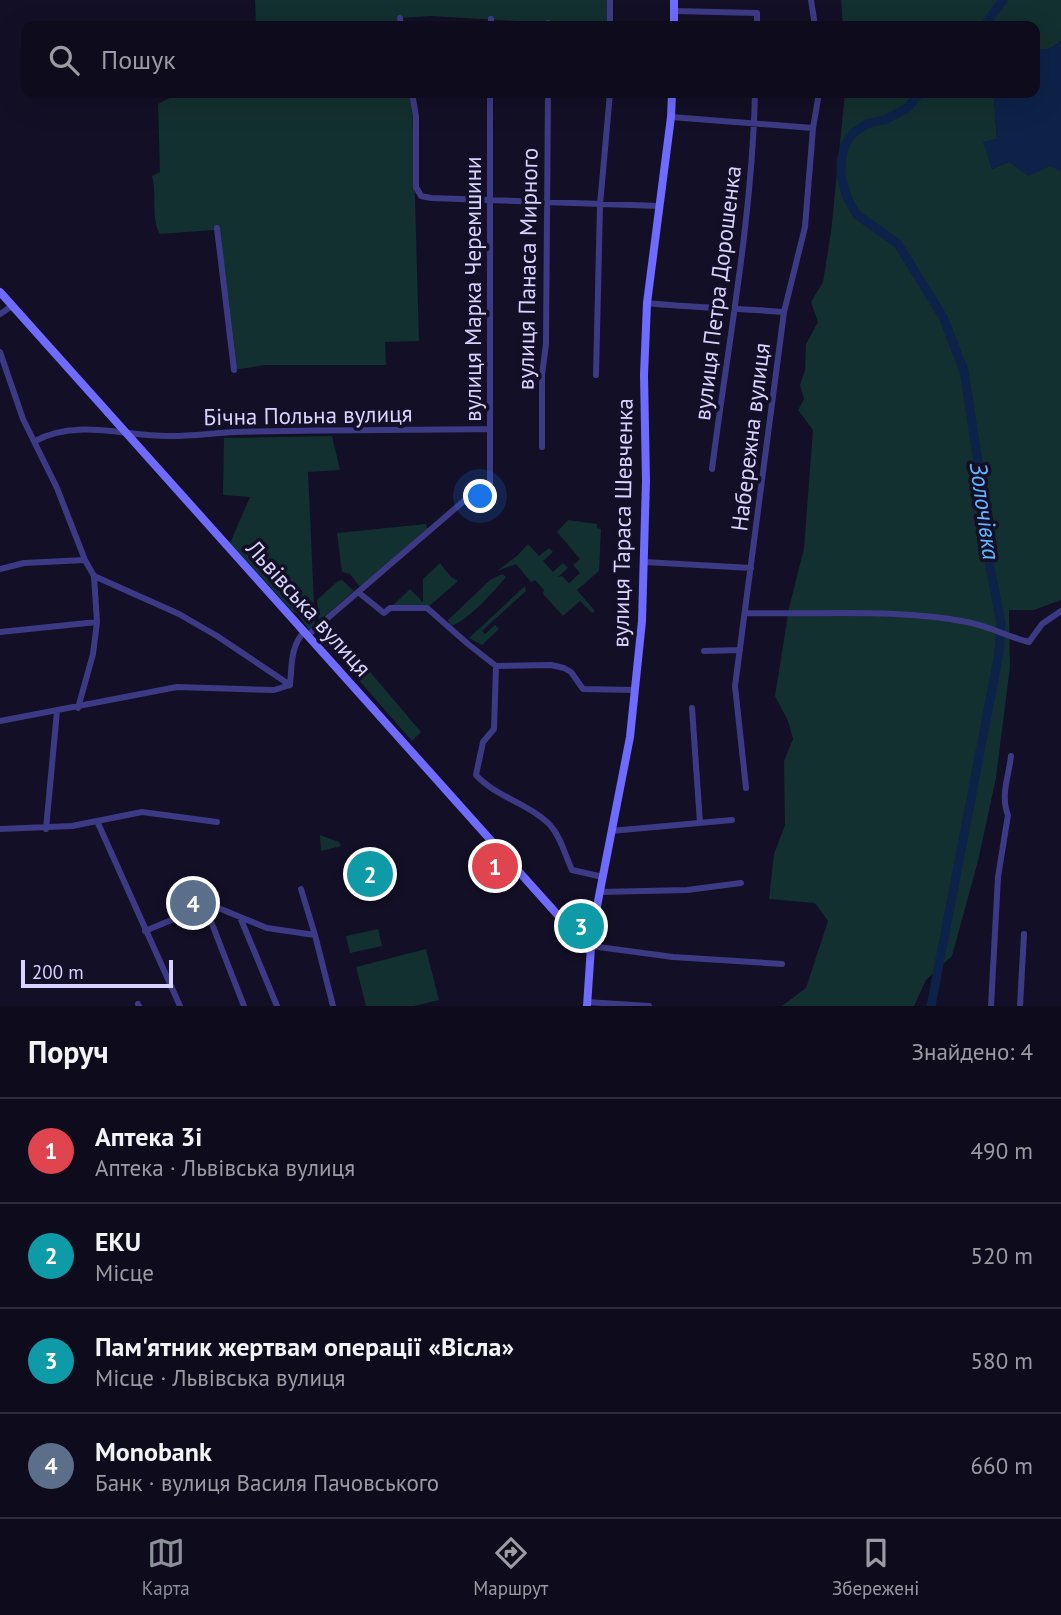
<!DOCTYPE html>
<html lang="uk">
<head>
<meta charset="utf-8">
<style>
	:root { --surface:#0e0b1c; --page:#1c1929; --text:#f1f3f6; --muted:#9b9ba3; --line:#2e2b3b; --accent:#8c9099 }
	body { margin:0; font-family:"PT Sans",sans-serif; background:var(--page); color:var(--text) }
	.scale { position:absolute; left:21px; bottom:18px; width:152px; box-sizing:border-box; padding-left:7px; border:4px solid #d9d4ff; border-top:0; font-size:19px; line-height:24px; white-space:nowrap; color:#d9d4ff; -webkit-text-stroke:5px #130f26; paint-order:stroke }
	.you { position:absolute; left:481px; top:497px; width:24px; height:24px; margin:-18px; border:5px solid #fff; border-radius:50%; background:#1a73e8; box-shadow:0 0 0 10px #1a73e833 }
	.badge { display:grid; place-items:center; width:46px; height:46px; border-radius:50%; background:var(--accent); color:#fff; font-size:23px; font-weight:700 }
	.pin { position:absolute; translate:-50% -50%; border:4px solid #fff; box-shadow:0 2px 7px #0006 }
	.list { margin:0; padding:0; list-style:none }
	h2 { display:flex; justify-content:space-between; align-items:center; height:91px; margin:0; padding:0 28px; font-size:30px }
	h2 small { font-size:23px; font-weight:400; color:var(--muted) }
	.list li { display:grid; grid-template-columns:46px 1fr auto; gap:21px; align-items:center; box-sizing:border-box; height:105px; padding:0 28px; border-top:2px solid var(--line) }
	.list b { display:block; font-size:26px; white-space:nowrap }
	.list p { margin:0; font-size:23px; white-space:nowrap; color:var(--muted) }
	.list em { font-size:23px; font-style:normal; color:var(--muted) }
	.icon { flex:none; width:38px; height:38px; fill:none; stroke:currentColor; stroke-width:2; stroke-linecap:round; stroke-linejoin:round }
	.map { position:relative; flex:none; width:1061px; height:1006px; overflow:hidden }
	.search { position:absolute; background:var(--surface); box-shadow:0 7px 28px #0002; left:21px; right:21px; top:21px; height:77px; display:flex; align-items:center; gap:18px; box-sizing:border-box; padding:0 24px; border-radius:14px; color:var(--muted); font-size:26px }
	.sheet { height:511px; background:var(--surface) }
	nav { display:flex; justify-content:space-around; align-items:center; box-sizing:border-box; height:98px; border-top:2px solid var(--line); background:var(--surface); font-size:19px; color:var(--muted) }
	nav a { display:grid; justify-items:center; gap:4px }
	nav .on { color:var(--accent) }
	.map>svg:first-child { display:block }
</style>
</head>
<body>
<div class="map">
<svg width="1061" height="1006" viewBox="0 0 1061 1006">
	<rect width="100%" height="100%" fill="#130f26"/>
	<path fill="#12302f" d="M255,0h355v23h-62l-117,-7 -31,2 1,8h-145z
		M841,0h220v41c-8,6 -16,12 -26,6v-21h-192z
		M179,93h233l7,248 -34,1 1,23h-121l-31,5 -20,-140 -54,4c-9,-13 -3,-40 -8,-58l8,-4 -2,-68z
		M845,93h152l-3,5 3,41 -13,3 8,27 17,-7 42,4 10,5v429l-27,10h-25l1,57 -14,111 -18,83 -26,95 -26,24 -12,26h-132l24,-18 22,-67 -13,-18 -46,-4 5,-45 11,-29 -1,-64 9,-22 -5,-18 -13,-25 14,-88 15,-60 9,-118 -15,-20 6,-11 -4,-14 5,-15 1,-26 12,-22 -7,-20 12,-20 8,-50z
		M332,436l8,34 -32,2 7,153 -6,5 -12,-17 -5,-2 -62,-68 20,-46 -27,-2 1,-57z
		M568,520l29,4v4l4,1 -2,42 -22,19 18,21 -3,2 -12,-12 -17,15 -20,-22 1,-4 -9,-10 -4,2 -15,-18 -19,7 21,-16 10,-11 11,12 10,-8 4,4 -10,9 10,11 10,-9 5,5 -10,9 4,-1 7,7 11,-10 -7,-8 7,-6 -23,-27z
		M426,524l1,5 -67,58 -10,-13 -8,-2 -5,-39z
		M440,563l11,14 7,4 -31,27h-37l20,-19 13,13v-23z
		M502,574l4,3c-13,15 -37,43 -55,49l-3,-6 42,-40z
		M342,580l12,11 -35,30 -2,-21 21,-19z
		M525,586l1,5 -44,40 3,3 10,-9 4,4 -17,16 -13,-7z
		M366,667l55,65 -9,9 -55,-63z
		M320,835l19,7 2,4 -20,5z
		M378,929l4,17 -32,7 -4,-17z
		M426,949l13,51 -25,6h-48l-10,-39z"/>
	<path fill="#0c2248" d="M1061,41v130l-10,-5 -23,10 -19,-14 -17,7 -9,-27 14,-3 -3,-41 3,-5h38v-46c10,6 18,0 26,-6z"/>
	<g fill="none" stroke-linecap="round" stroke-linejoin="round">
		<path stroke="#0c2248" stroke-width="9" d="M984,26l19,-26
			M920,93l-13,15 -20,11 -20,5 -14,9 -8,12 -4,16v15l6,21 9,17 42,30 45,73 21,54 21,137 5,59 11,56 -2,30 -68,353"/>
		<path stroke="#3d3a85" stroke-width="6" d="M811,0l4,26
			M674,11l83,2v13
			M400,18l1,8
			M610,23v-23
			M491,26v-7
			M548,26v-3
			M616,26v-2
			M412,93l4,23v71l5,9 10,2 229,8
			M671,117l142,11
			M217,228l17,142
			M647,303c46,5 91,5 137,9
			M0,314l12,-8
			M0,352l23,67 34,69 28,72 9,16 85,38 38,22 73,49
			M596,375l4,-170 10,-112
			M35,441c42,-23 91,-4 136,-5 21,0 42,-3 64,-4 85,-2 170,-2 255,-3
			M542,447v-72l4,-31 2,-251
			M712,469c16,-125 40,-250 43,-376
			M490,486v-393
			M645,562l106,6
			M0,569l24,-6 61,-3
			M358,592l26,21 6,-5h37l41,36 28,22 55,-1 13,3 7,4 12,17 52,1
			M745,613c71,2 153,-5 222,9 22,4 41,15 62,20l13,-18 19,-13
			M0,632l97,-10
			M308,635l171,-147
			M704,651l36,-1
			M496,666l-2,63 -11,13 -7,33c20,22 54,29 74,50 11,12 15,30 22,45l31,7
			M290,685c2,-19 0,-38 14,-53
			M78,708l15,-54 4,-32 -3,-46
			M692,708l8,115
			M0,721l177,-34 97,3 16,-5
			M746,788l-11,-102 49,-374 21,-85 8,-99 6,-35
			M97,821l83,185
			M0,829l72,-3 70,-14 75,10
			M46,829l11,-118
			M611,831l121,-11
			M301,889l14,46 18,71
			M600,892l87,-2 54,-7
			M205,906l39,100
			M240,917l37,89
			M145,931l60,-25 11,1 51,21 48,7
			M591,946l82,11 109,7
			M587,1002l62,4
			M138,1004l1,2
			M991,1006l7,-129 10,-62c-8,-20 1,-39 3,-59
			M1020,1006l4,-72"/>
		<path stroke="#6f6bff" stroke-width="8" d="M674,26v-26
			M0,292l590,659
			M587,1006l5,-74 38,-195 12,-116 4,-140 -2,-106 3,-72 24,-186 1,-24"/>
	</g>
	<g text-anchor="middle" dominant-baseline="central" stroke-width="7" stroke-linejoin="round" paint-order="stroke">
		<g font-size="23" fill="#d9d4ff" stroke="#130f26">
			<text transform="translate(527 269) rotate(-89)">вулиця Панаса Мирного</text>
			<text transform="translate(472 289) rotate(-90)">вулиця Марка Черемшини</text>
			<text transform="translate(717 293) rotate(-83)">вулиця Петра Дорошенка</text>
			<text transform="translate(308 415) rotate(-1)">Бічна Польна вулиця</text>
			<text transform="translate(750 437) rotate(-83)">Набережна вулиця</text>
			<text transform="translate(622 523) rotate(-89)">вулиця Тараса Шевченка</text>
			<text transform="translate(309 608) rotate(48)">Львівська вулиця</text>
		</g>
		<g font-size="24" font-style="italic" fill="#62b6ff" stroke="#130f26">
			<text transform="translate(985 511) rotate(82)">Золочівка</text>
		</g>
	</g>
</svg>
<div class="scale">200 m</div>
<div class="you"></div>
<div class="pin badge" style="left:495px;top:866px;background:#e0444e">1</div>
<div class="pin badge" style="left:370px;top:874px;background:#0f9aa8">2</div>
<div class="pin badge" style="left:581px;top:926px;background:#0f9aa8">3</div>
<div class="pin badge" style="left:193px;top:903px;background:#5c6f8a">4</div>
<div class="search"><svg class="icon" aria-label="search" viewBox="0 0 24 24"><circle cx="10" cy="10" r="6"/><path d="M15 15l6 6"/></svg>Пошук</div>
</div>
<section class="sheet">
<h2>Поруч<small>Знайдено: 4</small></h2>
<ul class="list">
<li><span class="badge" style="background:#e0444e">1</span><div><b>Аптека 3і</b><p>Аптека · Львівська вулиця</p></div><em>490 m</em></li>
<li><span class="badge" style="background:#0f9aa8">2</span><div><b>EKU</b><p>Місце</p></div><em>520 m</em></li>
<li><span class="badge" style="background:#0f9aa8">3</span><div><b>Пам'ятник жертвам операції «Вісла»</b><p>Місце · Львівська вулиця</p></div><em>580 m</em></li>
<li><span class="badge" style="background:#5c6f8a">4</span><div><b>Monobank</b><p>Банк · вулиця Василя Пачовського</p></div><em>660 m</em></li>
</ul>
</section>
<nav>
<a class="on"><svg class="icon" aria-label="map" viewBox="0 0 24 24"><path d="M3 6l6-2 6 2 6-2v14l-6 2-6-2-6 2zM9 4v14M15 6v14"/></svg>Карта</a>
<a><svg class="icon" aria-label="directions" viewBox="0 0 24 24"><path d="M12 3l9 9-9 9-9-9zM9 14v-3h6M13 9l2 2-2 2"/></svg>Маршрут</a>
<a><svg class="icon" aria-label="saved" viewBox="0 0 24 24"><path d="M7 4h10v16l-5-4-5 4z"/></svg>Збережені</a>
</nav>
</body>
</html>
